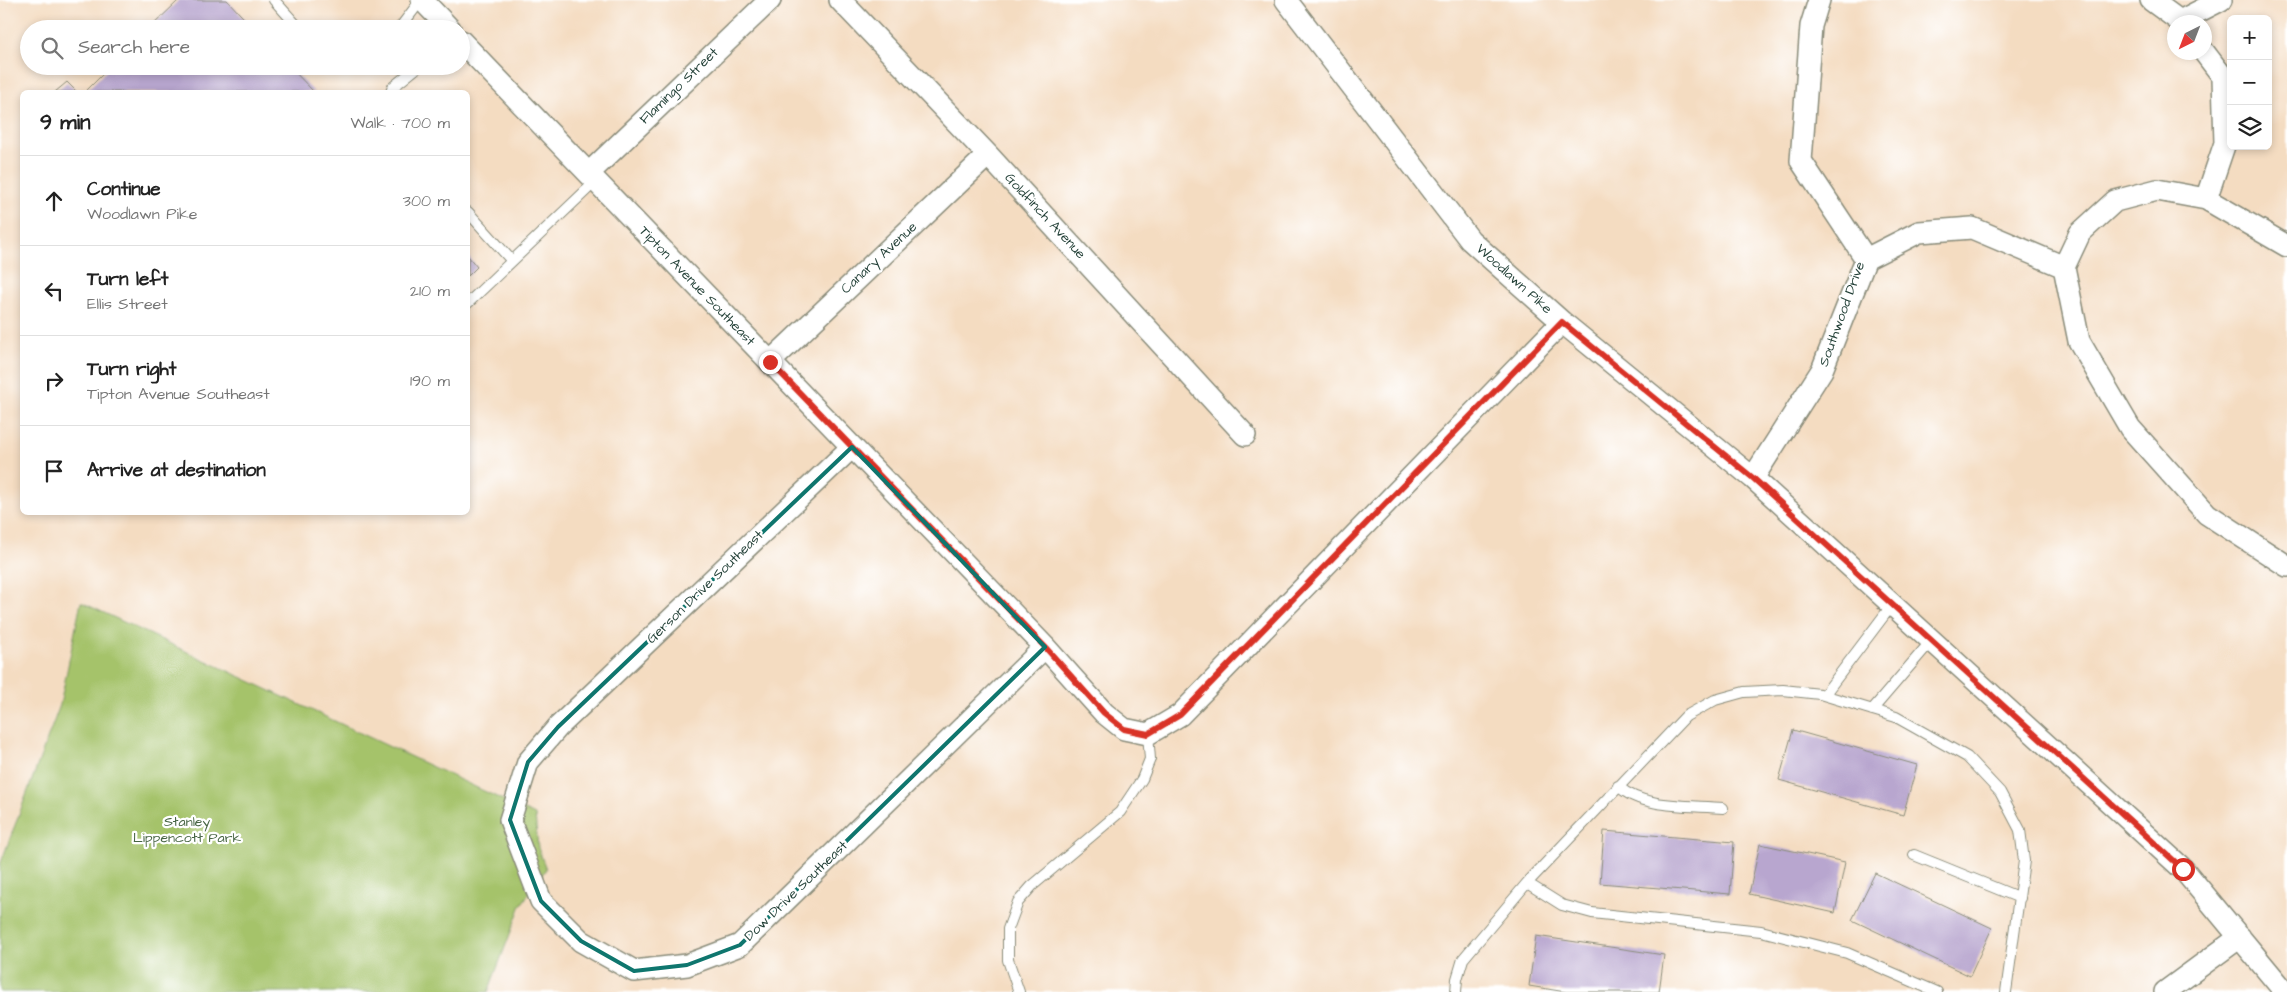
<!DOCTYPE html>
<html lang="en">
<head>
<meta charset="utf-8">
<style>
	:root { --surface:#fff; --page:#f6f6f6; --text:#222; --muted:#767676; --line:#e0e0e0 }
	body { margin:0; font-family:"Architects Daughter",sans-serif; background:var(--page); color:var(--text) }
	.controls { position:absolute; right:15px; top:15px; display:grid; overflow:hidden; border-radius:8px; box-shadow:0 2px 8px #0003 }
	.controls button { width:45px; height:45px; display:grid; place-items:center; padding:0; border:0; border-bottom:1px solid var(--line); background:var(--surface); color:var(--text); font:25px sans-serif }
	.compass { position:absolute; left:2167px; top:15px; width:45px; height:45px; border-radius:50%; background:var(--surface); box-shadow:0 2px 8px #0003; rotate:222deg }
	.stop { position:absolute; width:15px; height:15px; margin:-11px; border:4px solid #d93025; border-radius:50%; background:#fff }
	.stop.end { background:#d93025; border-color:#fff; box-shadow:0 1px 5px #0008 }
	.list { margin:0; padding:0; list-style:none }
	h2 { display:flex; justify-content:space-between; align-items:center; height:65px; margin:0; padding:0 20px; font-size:21px }
	h2 small { font-size:16px; font-weight:400; color:var(--muted) }
	.list li { display:grid; grid-template-columns:32px 1fr auto; gap:15px; align-items:center; box-sizing:border-box; height:90px; padding:0 20px; border-top:1px solid var(--line) }
	.list b { display:block; font-size:19px; white-space:nowrap }
	.list p { margin:0; font-size:16px; white-space:nowrap; color:var(--muted) }
	.list em { font-size:16px; font-style:normal; color:var(--muted) }
	.icon { flex:none; width:28px; height:28px; fill:none; stroke:currentColor; stroke-width:2; stroke-linecap:round; stroke-linejoin:round }
	.map { position:relative; flex:none; width:2287px; height:992px; overflow:hidden }
	.search { position:absolute; background:var(--surface); box-shadow:0 2px 8px #0003; left:20px; top:20px; width:450px; height:55px; display:flex; align-items:center; gap:12px; box-sizing:border-box; padding:0 18px; border-radius:28px; color:var(--muted); font-size:19px }
	.panel { position:absolute; background:var(--surface); box-shadow:0 2px 8px #0003; left:20px; top:90px; width:450px; height:425px; border-radius:8px }
	.map>svg:first-child { display:block }
</style>
</head>
<body>
<div class="map">
<svg width="2287" height="992" viewBox="0 0 2287 992">
	<rect width="100%" height="100%" fill="#fff"/>
	<filter id="ink" filterUnits="userSpaceOnUse"><feTurbulence type="fractalNoise" baseFrequency=".02" numOctaves="2"/><feDisplacementMap in="SourceGraphic" scale="10" xChannelSelector="R" yChannelSelector="G"/><feConvolveMatrix kernelMatrix="1 2 1 2 8 2 1 2 1" color-interpolation-filters="sRGB"/></filter>
	<filter id="wash" filterUnits="userSpaceOnUse"><feTurbulence type="fractalNoise" baseFrequency=".0096" numOctaves="4" result="noise"/><feDisplacementMap in="SourceGraphic" scale="20" xChannelSelector="R" yChannelSelector="G"/><feGaussianBlur stdDeviation="1.12" result="paint"/><feColorMatrix in="noise" values="0 0 0 0 0 0 0 0 0 0 0 0 0 0 0 0 0 1.4 0 .05"/><feComposite in="paint" operator="in"/></filter>
	<g filter="url(#wash)">
		<rect width="100%" height="100%" fill="#f4dcc1"/>
		<path fill="#a5c36a" stroke="#62804f" d="M81,602l454,213 3,33 8,21 -25,36 -33,87h-488v-127l60,-160z"/>
		<g id="blocks">
			<path fill="#b8a6cf" d="M179,0h48l27,29h-105z
				M111,66h178l25,26h-229z
				M67,82l10,10h-22z
				M468,256l9,11 -9,9z
				M1793,730l124,35 -14,50 -124,-35z
				M1604,831l130,11 -4,52 -130,-11z
				M1760,844l85,18 -10,51 -86,-19z
				M1875,873l117,55 -22,48 -118,-56z
				M1536,936l128,19 -5,37h-93l-37,-6z"/>
		</g>
	</g>
	<g filter="url(#ink)">
		<use href="#blocks" fill-opacity="0" stroke="#8a8c7a" stroke-width="1"/>
		<g fill="none" stroke-linecap="round" stroke-linejoin="round">
			<defs>
				<path id="service" d="M274,0l26,29
					M399,29l22,-29
					M391,92l2,-5 26,-21
					M468,212l44,49
					M468,303l128,-122
					M1824,695l68,-90
					M1872,710l60,-70
					M1618,786c24,23 73,19 105,22
					M1914,855l106,43
					M1527,883l35,22 30,8 169,18 86,22 90,39
					M1019,992l-11,-32v-31l10,-27 14,-16 88,-74 22,-33 8,-20 -2,-25
					M1456,992l1,-13 6,-20 64,-76 159,-167 29,-16 29,-8 39,-2 37,4 76,23 71,40 33,35 20,38 4,31 -18,131"/>
				<path id="minor" d="M422,0l28,29
					M840,0l148,155 257,280
					M1286,0l184,240 92,82 191,156 430,391 102,123
					M2151,0l30,22
					M2180,21l41,-21
					M461,41l584,606 59,66 20,16 24,5 32,-19 382,-393
					M2204,52l19,25 2,66 -19,56
					M589,173l181,-173
					M1866,259l53,-27 53,-4 92,39 15,74 51,87 77,86 80,52
					M2064,267l16,-34 35,-32 42,-11 49,9 81,47
					M770,362l218,-207
					M852,447l-294,280 -30,35 -18,58 31,81 40,40 53,30 53,-6 53,-20 305,-298
					M1753,478l69,-108 44,-111 -65,-98 10,-135 8,-26
					M2165,992l75,-55"/>
			</defs>
			<use href="#service" stroke="#8a8c7a" stroke-width="12"/>
			<use href="#minor" stroke="#8a8c7a" stroke-width="24"/>
			<use href="#service" stroke="#fff" stroke-width="10"/>
			<use href="#minor" stroke="#fff" stroke-width="21"/>
		</g>
	</g>
	<g fill="none" stroke-linecap="round" stroke-linejoin="round" filter="url(#ink)">
		<path stroke="#d93025" stroke-width="6" d="M770,362l275,285 59,66 20,16 24,5 32,-19 382,-393 191,156 430,391"/>
	</g>
	<path fill="none" stroke="#0f766e" stroke-width="4" stroke-linejoin="round" d="M852,447l193,200 -305,298 -53,20 -53,6 -53,-30 -40,-40 -31,-81 18,-58 30,-35z"/>
	<g text-anchor="middle" dominant-baseline="central" stroke-width="4.5" stroke-linejoin="round" paint-order="stroke">
		<g font-size="14" fill="#1f3d34" stroke="#fff">
			<text transform="translate(679 86) rotate(-44)">Flamingo Street</text>
			<text transform="translate(1045 216) rotate(47)">Goldfinch Avenue</text>
			<text transform="translate(879 258) rotate(-43)">Canary Avenue</text>
			<text transform="translate(1514 279) rotate(42)">Woodlawn Pike</text>
			<text transform="translate(697 286) rotate(46)">Tipton Avenue Southeast</text>
			<text transform="translate(1842 314) rotate(-70)">Southwood Drive</text>
			<text transform="translate(705 587) rotate(-44)">Gerson Drive Southeast</text>
			<text transform="translate(796 891) rotate(-44)">Dow Drive Southeast</text>
		</g>
		<g font-size="14" fill="#476544" stroke="#fff">
			<text x="187" y="822">Stanley<tspan x="187" dy="16">Lippencott Park</tspan></text>
		</g>
	</g>
</svg>
<div class="controls">
<button>+</button>
<button>−</button>
<button><svg class="icon" aria-label="layers" viewBox="0 0 24 24"><path d="M12 4l9 5-9 5-9-5zM3 14l9 5 9-5"/></svg></button>
</div>
<svg class="compass" viewBox="-18 -18 36 36"><path d="M0-13l5 13h-10z" fill="#e53935"/><path d="M0 13l5-13h-10z" fill="#767676"/></svg>
<div class="stop" style="left:2183px;top:869px"></div>
<div class="stop end" style="left:770px;top:362px"></div>
<div class="search"><svg class="icon" aria-label="search" viewBox="0 0 24 24"><circle cx="10" cy="10" r="6"/><path d="M15 15l6 6"/></svg>Search here</div>
<section class="panel">
<h2>9 min<small>Walk · 700 m</small></h2>
<ul class="list">
<li><svg class="icon" aria-label="ahead" viewBox="0 0 24 24"><path d="M12 20V5M6 11l6-6 6 6"/></svg><div><b>Continue</b><p>Woodlawn Pike</p></div><em>300 m</em></li>
<li><svg class="icon" aria-label="left" viewBox="0 0 24 24"><path d="M17 20v-9H6M10 6l-5 5 5 5"/></svg><div><b>Turn left</b><p>Ellis Street</p></div><em>210 m</em></li>
<li><svg class="icon" aria-label="right" viewBox="0 0 24 24"><path d="M7 20v-9h11M14 6l5 5-5 5"/></svg><div><b>Turn right</b><p>Tipton Avenue Southeast</p></div><em>190 m</em></li>
<li><svg class="icon" aria-label="arrive" viewBox="0 0 24 24"><path d="M6 21V4h12l-3 4 3 4H6"/></svg><div><b>Arrive at destination</b></div></li>
</ul>
</section>
</div>
</body>
</html>
